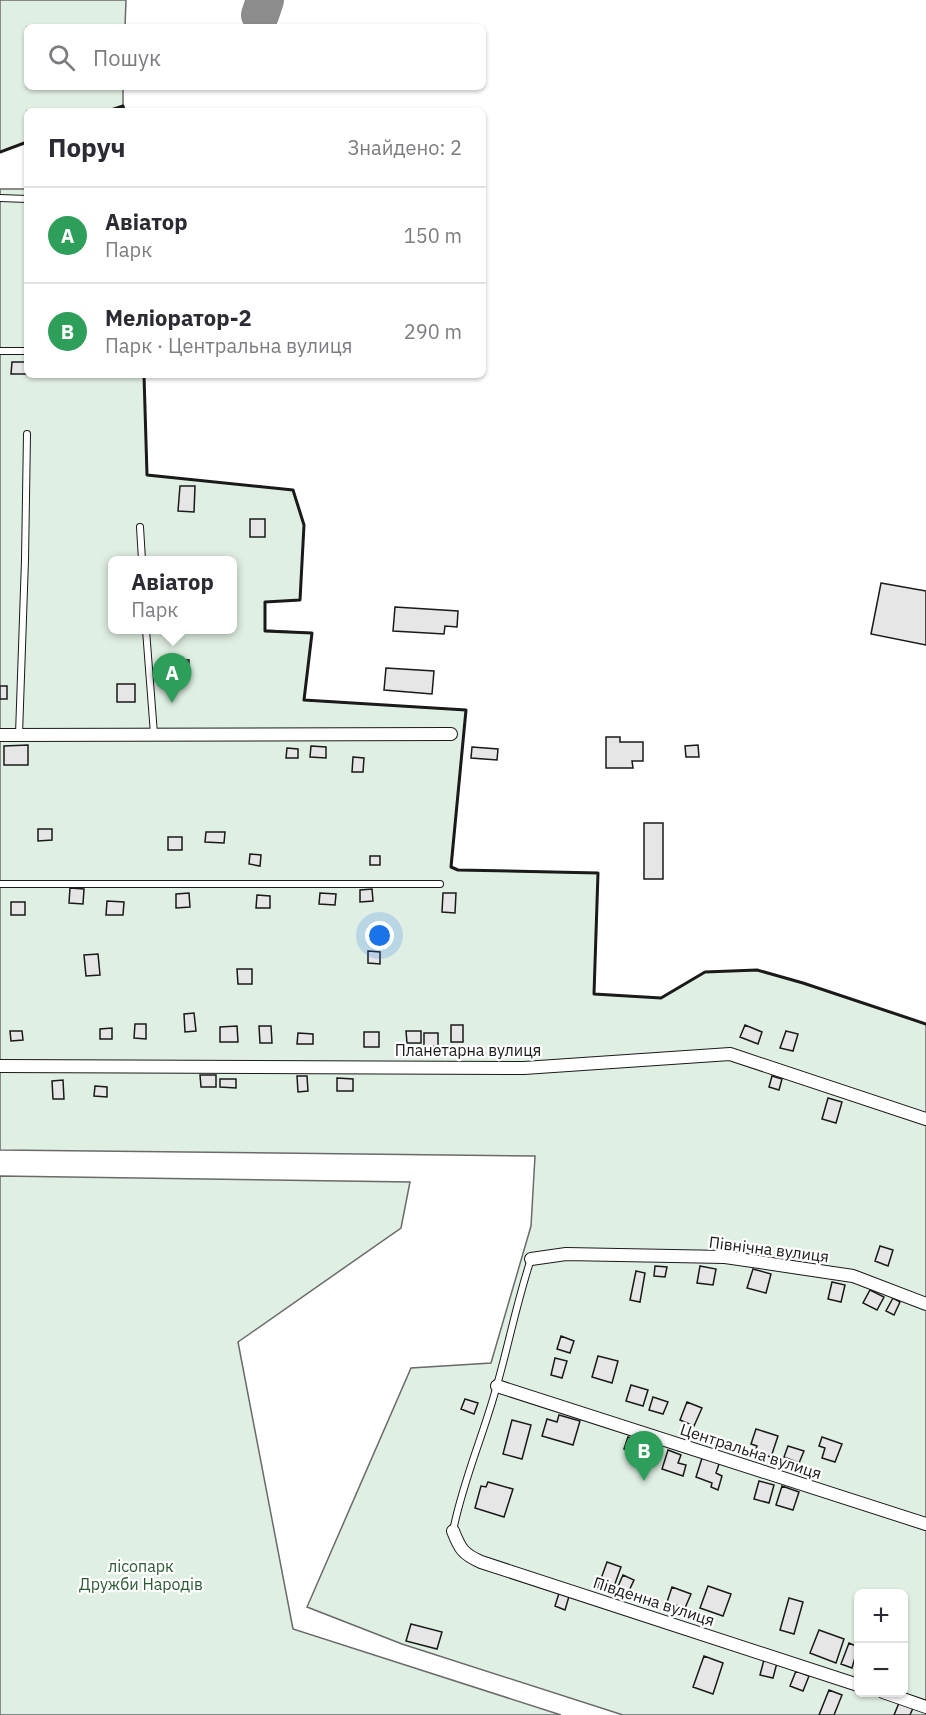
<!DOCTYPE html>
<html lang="uk">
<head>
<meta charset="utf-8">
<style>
	:root { --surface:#fff; --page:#f7f7f7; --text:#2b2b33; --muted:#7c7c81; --line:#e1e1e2; --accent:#0f766e }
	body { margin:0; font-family:"IBM Plex Sans",sans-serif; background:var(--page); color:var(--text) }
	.controls { position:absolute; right:18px; bottom:18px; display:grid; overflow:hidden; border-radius:9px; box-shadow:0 2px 4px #0004 }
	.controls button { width:54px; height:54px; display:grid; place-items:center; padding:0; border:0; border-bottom:2px solid var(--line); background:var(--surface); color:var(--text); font:30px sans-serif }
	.you { position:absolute; left:380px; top:936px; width:21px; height:21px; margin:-15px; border:4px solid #fff; border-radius:50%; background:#1a73e8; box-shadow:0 0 0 9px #1a73e833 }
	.badge { display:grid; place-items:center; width:39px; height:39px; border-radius:50%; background:var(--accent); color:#fff; font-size:20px; font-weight:700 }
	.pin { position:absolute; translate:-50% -50px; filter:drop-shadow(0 2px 3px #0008) }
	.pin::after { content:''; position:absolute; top:32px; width:21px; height:18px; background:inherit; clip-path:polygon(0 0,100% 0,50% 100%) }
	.popup { position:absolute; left:108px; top:556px; width:129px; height:78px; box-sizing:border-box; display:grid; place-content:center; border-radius:9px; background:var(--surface); filter:drop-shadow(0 2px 4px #0005); font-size:20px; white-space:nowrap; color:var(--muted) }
	.popup b { font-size:22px; color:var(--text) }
	.popup::after { content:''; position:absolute; left:50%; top:100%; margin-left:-12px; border:12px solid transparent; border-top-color:var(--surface) }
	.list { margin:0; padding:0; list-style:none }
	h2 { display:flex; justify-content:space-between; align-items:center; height:78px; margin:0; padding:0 24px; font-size:26px }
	h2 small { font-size:20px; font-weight:400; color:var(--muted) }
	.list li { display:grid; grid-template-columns:39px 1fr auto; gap:18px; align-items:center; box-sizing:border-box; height:96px; padding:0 24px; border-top:2px solid var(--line) }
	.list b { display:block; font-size:22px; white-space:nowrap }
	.list p { margin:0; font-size:20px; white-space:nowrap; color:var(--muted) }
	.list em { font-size:20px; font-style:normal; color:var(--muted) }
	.icon { flex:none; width:33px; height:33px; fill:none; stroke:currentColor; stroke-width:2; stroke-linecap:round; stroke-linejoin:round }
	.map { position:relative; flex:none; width:926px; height:1715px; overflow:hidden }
	.search { position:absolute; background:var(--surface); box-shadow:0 2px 4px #0004; left:24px; top:24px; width:462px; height:66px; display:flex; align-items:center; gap:15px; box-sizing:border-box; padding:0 21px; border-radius:9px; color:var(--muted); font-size:22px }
	.panel { position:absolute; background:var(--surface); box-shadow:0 2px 4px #0004; left:24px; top:108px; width:462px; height:270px; border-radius:9px }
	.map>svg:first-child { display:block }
</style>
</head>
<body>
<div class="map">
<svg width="926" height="1715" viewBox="0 0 926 1715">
	<rect width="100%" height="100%" fill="#fff"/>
	<path fill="#e0efe3" stroke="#6a6a6a" stroke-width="1.5" fill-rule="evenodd" d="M0,0h126l-1,27h-98v60h96v19l-15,5h-81v31l-27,10z
		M0,189h27v186h117l3,100 146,15 11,35 -4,75 -35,2v28l47,3 -8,67 162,10 -15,157 7,3 140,3 -4,121 67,4 44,-26 52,-2 46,13 123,41v691h-303l-221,-71 -95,-37 104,-239 80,-5 40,-137 4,-70 -535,-6zM112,560h120v70h-120zM858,1594h46v98h-46z
		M0,1176l410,6 -9,46 -163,114 55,287 268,86h-561z"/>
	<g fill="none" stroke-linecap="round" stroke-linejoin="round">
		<path stroke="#8c8c8c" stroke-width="38" d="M260,15l5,-15"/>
	</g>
	<path fill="#e6e6e6" stroke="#1a1a1a" stroke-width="1.5" d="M12,362h15v12h-16z
		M180,486h15l-1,26 -16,-1z
		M250,519h15v18h-15z
		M881,583l45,8v54l-55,-11z
		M395,607l63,4 -1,16 -12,-1 -1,8 -51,-3z
		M167,659l22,1 -1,21h-21z
		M386,668l48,3 -2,23 -48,-4z
		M117,684h18v18h-18z
		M0,686h7v13h-7z
		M606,737h14v5h23v19h-11l1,7h-27z
		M28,745v20h-24v-19z
		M698,745l1,12h-13l-1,-11z
		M311,746l15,1v11l-16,-1z
		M472,747l26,2 -1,11 -26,-2z
		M287,748l11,1v9h-12z
		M353,757l11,1 -1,14h-11z
		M644,823h19v56h-19z
		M38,829h14v11l-14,1z
		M206,832h19l-1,11 -19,-1z
		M168,837h14v13h-14z
		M250,854l11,1 -1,11 -11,-2z
		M370,856h10v9h-10z
		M70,888l14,1 -1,15 -14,-1z
		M372,889l1,12 -13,1v-12z
		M189,893l1,14 -14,1v-14z
		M320,893l16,1 -1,11 -16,-1z
		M443,893h13l-1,20 -13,-1z
		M257,895l13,1v12h-14z
		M107,901l17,1 -1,13h-17z
		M11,902h14v13h-14z
		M368,951l12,1v12l-12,-1z
		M98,954l2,21 -14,1 -2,-21z
		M237,969h15v15h-14z
		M194,1013l2,18 -11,1 -1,-18z
		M135,1024h11v15l-12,-1z
		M451,1025h12v17h-12z
		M745,1025l17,7 -4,12 -18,-7z
		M237,1026l1,16h-18v-15z
		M259,1026h12l1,17h-12z
		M112,1028v11h-12v-10z
		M10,1031h12l1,9 -12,1z
		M406,1031h15v12h-14z
		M786,1031l12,3 -5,17 -13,-3z
		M364,1032h15v15h-15z
		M298,1033l15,1v10h-16z
		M424,1033h14v13l-14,1z
		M200,1075h16v12h-15z
		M297,1076h10l1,15 -10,1z
		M772,1076l10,3 -3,11 -10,-3z
		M337,1078l16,1v12h-16z
		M220,1079h16v9l-16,-1z
		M63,1080l1,19h-11l-1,-18z
		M95,1086l12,1v10l-13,-1z
		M828,1098l14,4 -6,21 -14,-4z
		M880,1246l13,4 -5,16 -13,-5z
		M655,1266l12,1 -2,10 -11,-1z
		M700,1266l16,3 -3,16 -16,-2z
		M753,1269l18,5 -5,19 -19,-5z
		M636,1271l9,2 -5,29 -10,-2z
		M832,1282l13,3 -4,17 -13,-3z
		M870,1290l14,7 -7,13 -14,-7z
		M893,1298l7,4 -6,13 -8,-4z
		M561,1336l13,5 -4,12 -13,-4z
		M598,1356l20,5 -6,22 -20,-6z
		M555,1358l12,3 -5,17 -11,-3z
		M631,1385l17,5 -5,16 -17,-5z
		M653,1397l15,5 -5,12 -14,-4z
		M465,1399l13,4 -4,11 -13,-5z
		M687,1402l15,6 -8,18 -14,-6z
		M559,1415l21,6 -7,24 -31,-9 5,-17 10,3z
		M512,1420l19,5 -9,34 -19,-5z
		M756,1429l22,7 -7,21 -16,-5 2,-6 -6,-2z
		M628,1437l12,4 -4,12 -12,-4z
		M822,1437l20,7 -7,18 -13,-4 3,-10 -6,-2z
		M788,1446l16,5 -5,12 -15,-6z
		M668,1450l13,5 -3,8 8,2 -3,11 -21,-7z
		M703,1455l17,6 -4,12 6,3 -4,14 -7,-3 1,-4 -16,-6z
		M759,1481l15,4 -5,18 -15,-4z
		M488,1482l25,7 -9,28 -29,-9 6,-22 5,1z
		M782,1486l17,6 -6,18 -17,-5z
		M607,1562l14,5 -9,25 -14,-5z
		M623,1575l11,5 -7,15 -11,-4z
		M708,1586l23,8 -8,22 -23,-8z
		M672,1587l19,7 -6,14 -18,-6z
		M560,1590l10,3 -5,17 -10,-4z
		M789,1598l14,4 -9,32 -14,-4z
		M411,1624l31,8 -5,17 -31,-8z
		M819,1630l25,9 -8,24 -26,-10z
		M849,1643l9,4 -6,21 -11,-4z
		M704,1656l19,7 -10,31 -20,-7z
		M765,1656l13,3 -5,19 -13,-3z
		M796,1671l13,5 -6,15 -13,-5z
		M829,1690l13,5 -8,20h-15z
		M899,1703l14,5 -3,7h-16z"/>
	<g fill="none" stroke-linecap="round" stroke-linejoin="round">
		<defs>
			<path id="service" d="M0,198l27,1
				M0,351h27
				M140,527l2,33
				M146,630l8,104
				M19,734l6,-174 2,-126
				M0,884h440
				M453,1531c10,-51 31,-97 44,-146 12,-42 20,-84 34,-126"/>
			<path id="minor" d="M0,735l451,-1
				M0,1066l524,2 206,-14 196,65
				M531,1259l35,-5 159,3 128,19 73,28
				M497,1386l429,138
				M453,1531c7,18 10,23 28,31l377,123
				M883,1692l43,15"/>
		</defs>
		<use href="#service" stroke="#1a1a1a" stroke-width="8"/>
		<use href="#minor" stroke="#1a1a1a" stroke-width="14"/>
		<use href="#service" stroke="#fff" stroke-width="6"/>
		<use href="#minor" stroke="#fff" stroke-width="12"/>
		<path stroke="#1a1a1a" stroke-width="3" d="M108,111l15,-5 1,5
			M0,152l27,-10
			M144,375l3,100 146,15 11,35 -4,75 -35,2v29l47,2 -8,67 162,10 -15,157 7,3 140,3 -4,121 67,4 44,-26 52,-2 46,13 123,41"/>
	</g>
	<g text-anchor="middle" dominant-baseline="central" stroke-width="4.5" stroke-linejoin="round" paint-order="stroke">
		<g font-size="16" fill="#1a1a1a" stroke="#fff">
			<text x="468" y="1050">Планетарна вулиця</text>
			<text transform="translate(769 1249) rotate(7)">Північна вулиця</text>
			<text transform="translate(751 1451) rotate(18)">Центральна вулиця</text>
			<text transform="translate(654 1601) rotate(18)">Південна вулиця</text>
		</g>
		<g font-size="16" fill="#2b5a34" stroke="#fff">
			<text x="141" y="1566">лісопарк<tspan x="141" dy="18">Дружби Народів</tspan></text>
		</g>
	</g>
</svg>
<div class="controls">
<button>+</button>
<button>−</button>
</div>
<div class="you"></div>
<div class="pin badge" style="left:172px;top:703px;background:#2e9e5b">A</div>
<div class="popup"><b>Авіатор</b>Парк</div>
<div class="pin badge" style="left:644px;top:1481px;background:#2e9e5b">B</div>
<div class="search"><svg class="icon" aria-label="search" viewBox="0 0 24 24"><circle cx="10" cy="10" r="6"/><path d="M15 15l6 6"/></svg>Пошук</div>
<section class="panel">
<h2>Поруч<small>Знайдено: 2</small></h2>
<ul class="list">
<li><span class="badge" style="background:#2e9e5b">A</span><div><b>Авіатор</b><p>Парк</p></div><em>150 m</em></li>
<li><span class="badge" style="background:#2e9e5b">B</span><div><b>Меліоратор-2</b><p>Парк · Центральна вулиця</p></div><em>290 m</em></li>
</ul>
</section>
</div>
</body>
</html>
